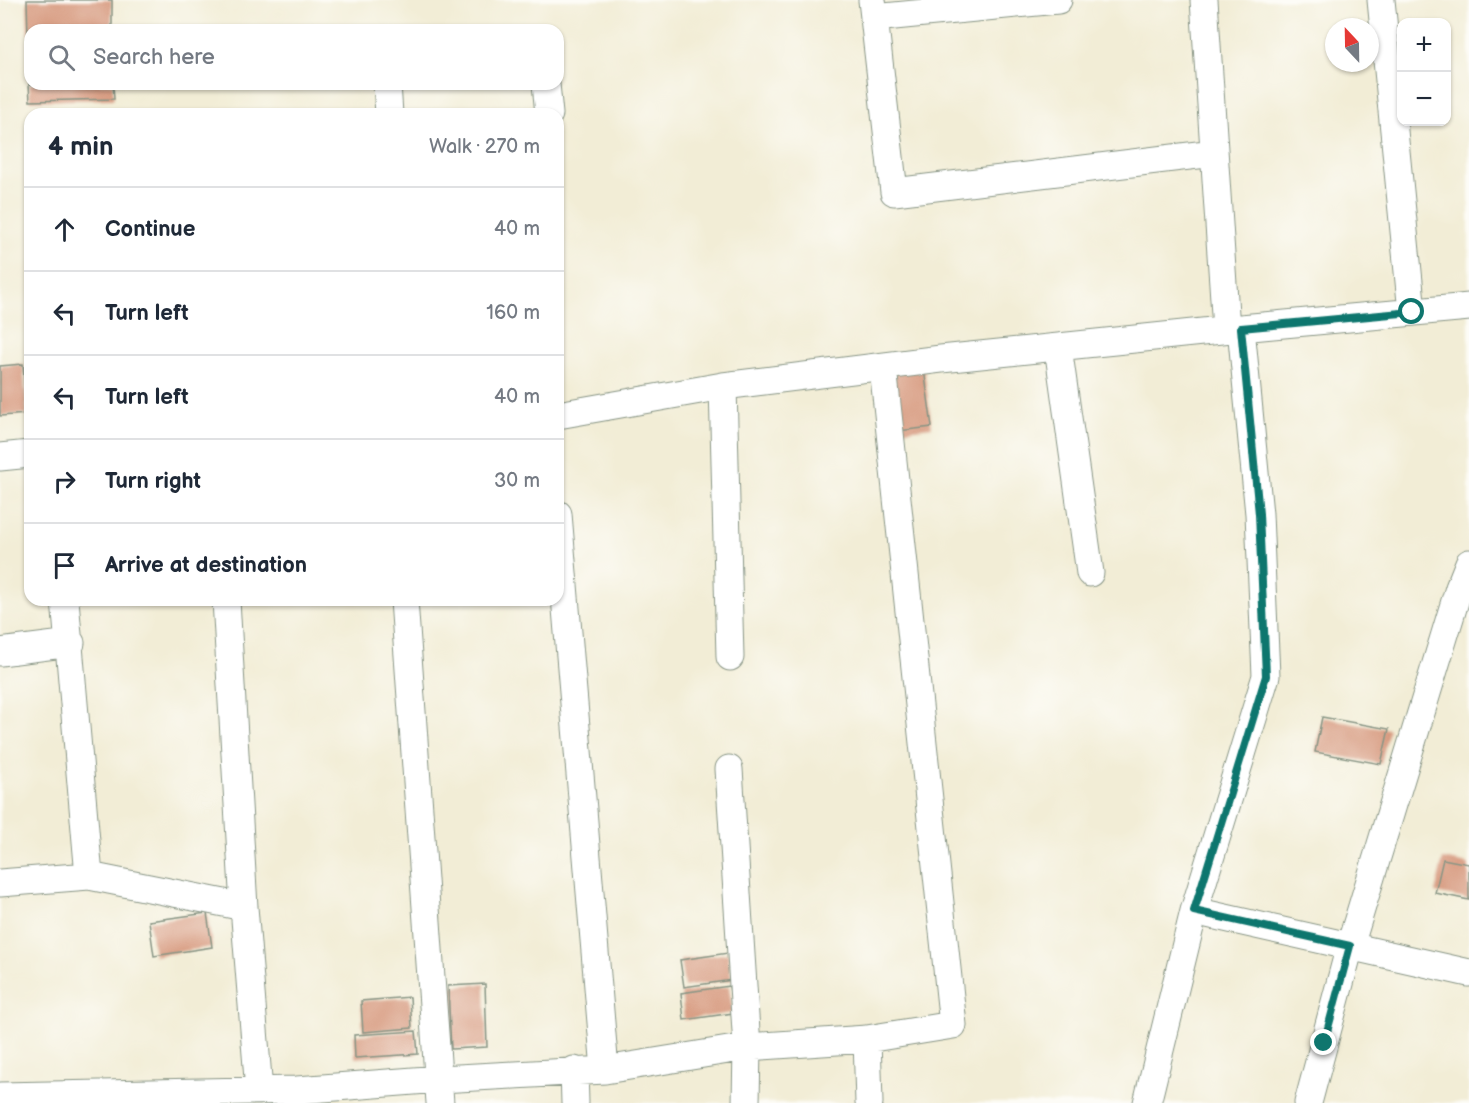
<!DOCTYPE html>
<html lang="en">
<head>
<meta charset="utf-8">
<style>
	:root { --surface:#fff; --page:#f2f2f3; --text:#1f2937; --muted:#747a83; --line:#e0e1e3 }
	body { margin:0; font-family:"Balsamiq Sans",sans-serif; background:var(--page); color:var(--text) }
	.controls { position:absolute; right:18px; top:18px; display:grid; overflow:hidden; border-radius:12px; box-shadow:0 2px 4px #0004 }
	.controls button { width:54px; height:54px; display:grid; place-items:center; padding:0; border:0; border-bottom:2px solid var(--line); background:var(--surface); color:var(--text); font:30px sans-serif }
	.compass { position:absolute; left:1325px; top:18px; width:54px; height:54px; border-radius:50%; background:var(--surface); box-shadow:0 2px 4px #0004; rotate:338deg }
	.stop { position:absolute; width:18px; height:18px; margin:-14px; border:4px solid #0f766e; border-radius:50%; background:#fff }
	.stop.end { background:#0f766e; border-color:#fff; box-shadow:0 2px 6px #0008 }
	.list { margin:0; padding:0; list-style:none }
	h2 { display:flex; justify-content:space-between; align-items:center; height:78px; margin:0; padding:0 24px; font-size:26px }
	h2 small { font-size:20px; font-weight:400; color:var(--muted) }
	.list li { display:grid; grid-template-columns:39px 1fr auto; gap:18px; align-items:center; box-sizing:border-box; height:84px; padding:0 24px; border-top:2px solid var(--line) }
	.list b { display:block; font-size:22px; white-space:nowrap }
	.list em { font-size:20px; font-style:normal; color:var(--muted) }
	.icon { flex:none; width:33px; height:33px; fill:none; stroke:currentColor; stroke-width:2; stroke-linecap:round; stroke-linejoin:round }
	.map { position:relative; flex:none; width:1469px; height:1103px; overflow:hidden }
	.search { position:absolute; background:var(--surface); box-shadow:0 2px 4px #0004; left:24px; top:24px; width:540px; height:66px; display:flex; align-items:center; gap:15px; box-sizing:border-box; padding:0 21px; border-radius:18px; color:var(--muted); font-size:22px }
	.panel { position:absolute; background:var(--surface); box-shadow:0 2px 4px #0004; left:24px; top:108px; width:540px; height:498px; border-radius:18px }
	.map>svg:first-child { display:block }
</style>
</head>
<body>
<div class="map">
<svg width="1469" height="1103" viewBox="0 0 1469 1103">
	<rect width="100%" height="100%" fill="#fdfcf7"/>
	<filter id="ink" filterUnits="userSpaceOnUse"><feTurbulence type="fractalNoise" baseFrequency=".0167" numOctaves="2"/><feDisplacementMap in="SourceGraphic" scale="12" xChannelSelector="R" yChannelSelector="G"/><feConvolveMatrix kernelMatrix="1 2 1 2 8 2 1 2 1" color-interpolation-filters="sRGB"/></filter>
	<filter id="wash" filterUnits="userSpaceOnUse"><feTurbulence type="fractalNoise" baseFrequency=".008" numOctaves="4" result="noise"/><feDisplacementMap in="SourceGraphic" scale="24" xChannelSelector="R" yChannelSelector="G"/><feGaussianBlur stdDeviation="1.35" result="paint"/><feColorMatrix in="noise" values="0 0 0 0 0 0 0 0 0 0 0 0 0 0 0 0 0 1.4 0 .05"/><feComposite in="paint" operator="in"/></filter>
	<g filter="url(#wash)">
		<rect width="100%" height="100%" fill="#f2edd6"/>
		<g id="blocks">
			<path fill="#d6967a" d="M27,0h85v30h-82l-2,7z
				M29,84h84l1,15 -84,2z
				M23,364l4,50 -27,2v-50z
				M924,369l8,58 -34,4 -8,-57z
				M1322,717l67,12 -8,35 -66,-12z
				M1443,859l26,5v36l-34,-7z
				M207,913l5,34 -58,9 -5,-35z
				M728,953l4,27 -48,7 -4,-27z
				M485,984l2,63 -36,2 -3,-63z
				M729,986l4,27 -49,7 -3,-27z
				M410,997l2,31 -49,4 -2,-31z
				M416,1031l2,23 -63,4 -1,-23z"/>
		</g>
	</g>
	<g filter="url(#ink)">
		<use href="#blocks" fill-opacity="0" stroke="#889585" stroke-width="1.5"/>
		<g fill="none" stroke-linecap="round" stroke-linejoin="round">
			<defs>
				<path id="minor" d="M872,0l22,192 320,-39
					M1204,0l22,329
					M1381,0l31,312
					M874,18l184,-18
					M387,84l2,30
					M546,84l3,30
					M1058,347l32,226
					M723,386l7,271
					M558,415l165,-29 218,-27 300,-31 228,-21
					M0,457l30,-3
					M558,514l47,556
					M65,600l24,276
					M226,600l18,307 15,184
					M404,600l36,503
					M0,652l71,-9
					M729,769l18,278 -1,56
					M0,883l89,-7 155,31
					M1194,911l275,62
					M867,1039l2,64
					M574,1070l1,33
					M0,1096l297,-6 143,-11 165,-9 142,-23 120,-8 86,-14 -70,-658
					M1147,1103l47,-192 72,-235 -7,-162 -18,-186
					M1308,1103l42,-157 109,-358 10,-25"/>
			</defs>
			<use href="#minor" stroke="#889585" stroke-width="29"/>
			<use href="#minor" stroke="#fff" stroke-width="27"/>
		</g>
	</g>
	<g fill="none" stroke-linecap="round" stroke-linejoin="round" filter="url(#ink)">
		<path stroke="#0f766e" stroke-width="8" d="M1324,1043l26,-97 -156,-35 72,-235 -7,-162 -18,-186 171,-16"/>
	</g>
</svg>
<div class="controls">
<button>+</button>
<button>−</button>
</div>
<svg class="compass" viewBox="-18 -18 36 36"><path d="M0-13l5 13h-10z" fill="#e53935"/><path d="M0 13l5-13h-10z" fill="#747a83"/></svg>
<div class="stop" style="left:1412px;top:312px"></div>
<div class="stop end" style="left:1324px;top:1043px"></div>
<div class="search"><svg class="icon" aria-label="search" viewBox="0 0 24 24"><circle cx="10" cy="10" r="6"/><path d="M15 15l6 6"/></svg>Search here</div>
<section class="panel">
<h2>4 min<small>Walk · 270 m</small></h2>
<ul class="list">
<li><svg class="icon" aria-label="ahead" viewBox="0 0 24 24"><path d="M12 20V5M6 11l6-6 6 6"/></svg><div><b>Continue</b></div><em>40 m</em></li>
<li><svg class="icon" aria-label="left" viewBox="0 0 24 24"><path d="M17 20v-9H6M10 6l-5 5 5 5"/></svg><div><b>Turn left</b></div><em>160 m</em></li>
<li><svg class="icon" aria-label="left" viewBox="0 0 24 24"><path d="M17 20v-9H6M10 6l-5 5 5 5"/></svg><div><b>Turn left</b></div><em>40 m</em></li>
<li><svg class="icon" aria-label="right" viewBox="0 0 24 24"><path d="M7 20v-9h11M14 6l5 5-5 5"/></svg><div><b>Turn right</b></div><em>30 m</em></li>
<li><svg class="icon" aria-label="arrive" viewBox="0 0 24 24"><path d="M6 21V4h12l-3 4 3 4H6"/></svg><div><b>Arrive at destination</b></div></li>
</ul>
</section>
</div>
</body>
</html>
